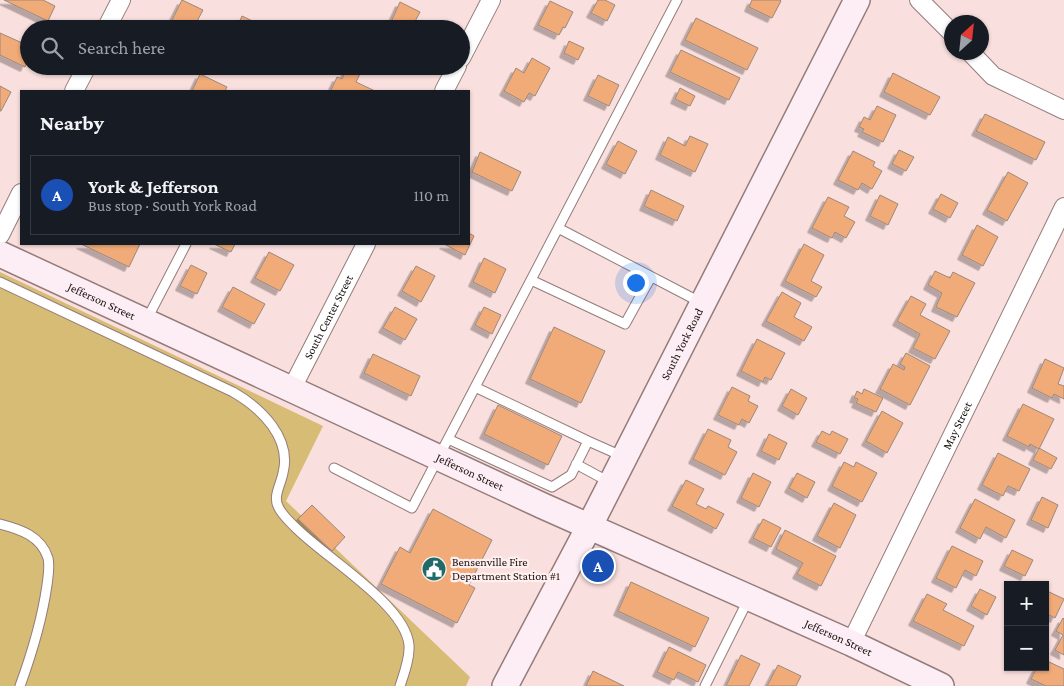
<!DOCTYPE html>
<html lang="en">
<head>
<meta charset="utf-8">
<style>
	:root { --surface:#171b24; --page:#242831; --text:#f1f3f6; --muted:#9ea1a6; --line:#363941; --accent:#93b6b6 }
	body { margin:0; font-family:"Crimson Pro",serif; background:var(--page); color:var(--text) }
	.controls { position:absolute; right:15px; bottom:15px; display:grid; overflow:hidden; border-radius:0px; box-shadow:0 1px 4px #0004 }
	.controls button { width:45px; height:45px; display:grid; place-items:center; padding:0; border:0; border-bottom:1px solid var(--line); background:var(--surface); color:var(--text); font:25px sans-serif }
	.compass { position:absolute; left:944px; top:15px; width:45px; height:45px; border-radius:50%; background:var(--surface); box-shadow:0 1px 4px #0004; rotate:27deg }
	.you { position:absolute; left:635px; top:282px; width:18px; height:18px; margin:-12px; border:4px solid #fff; border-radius:50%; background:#1a73e8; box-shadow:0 0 0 8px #1a73e833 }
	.badge { display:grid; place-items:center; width:32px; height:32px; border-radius:50%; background:var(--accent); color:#fff; font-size:16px; font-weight:700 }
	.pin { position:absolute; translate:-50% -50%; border:2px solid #fff; box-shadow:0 1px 5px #0006 }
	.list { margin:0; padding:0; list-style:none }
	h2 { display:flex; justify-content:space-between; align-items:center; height:65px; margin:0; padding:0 20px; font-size:21px }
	h2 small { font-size:16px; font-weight:400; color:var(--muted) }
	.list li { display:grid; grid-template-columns:32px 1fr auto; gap:15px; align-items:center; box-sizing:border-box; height:80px; margin:0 10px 10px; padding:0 10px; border:1px solid var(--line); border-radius:0px }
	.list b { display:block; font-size:19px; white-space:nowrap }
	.list p { margin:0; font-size:16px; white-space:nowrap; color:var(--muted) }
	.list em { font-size:16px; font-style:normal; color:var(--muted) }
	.icon { flex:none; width:28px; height:28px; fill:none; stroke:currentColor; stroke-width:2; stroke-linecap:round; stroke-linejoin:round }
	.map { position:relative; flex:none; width:1064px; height:686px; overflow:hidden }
	.search { position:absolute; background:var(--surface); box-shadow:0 1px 4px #0004; left:20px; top:20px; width:450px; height:55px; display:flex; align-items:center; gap:12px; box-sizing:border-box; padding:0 18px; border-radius:28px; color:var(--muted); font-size:19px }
	.panel { position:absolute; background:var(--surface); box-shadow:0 1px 4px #0004; left:20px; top:90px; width:450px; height:155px; border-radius:0px }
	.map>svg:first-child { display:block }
</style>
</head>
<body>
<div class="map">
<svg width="1064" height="686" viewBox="0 0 1064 686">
	<defs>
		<filter id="shadow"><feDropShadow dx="-4.5" dy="4.5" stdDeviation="0" flood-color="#0004"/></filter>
	</defs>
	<rect width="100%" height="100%" fill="#f9dfdd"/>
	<path fill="#d7bc75" d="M0,272l323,154 -37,75 184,176 -4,9h-466z"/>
	<path fill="#f1ab79" stroke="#9b887c" filter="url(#shadow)" d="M4,0h39l12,6 -7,15z
		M182,0l21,10 -10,19 -21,-9z
		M598,0h7l10,5 -8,16 -16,-8z
		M752,0h28l1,1 -9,17 -23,-11z
		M550,1l23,11 -8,16 -2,-1 -4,8 -21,-10z
		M400,2l20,10 -9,17h-11l-10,-5z
		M242,16l21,10 -1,3h-26z
		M696,18l62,30 -11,22 -62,-30z
		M0,33l29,13v12l-4,9 -25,-12z
		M569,41l15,7 -6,12 -14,-7z
		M681,50l59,28 -11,22 -59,-28z
		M532,58l18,10 -15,28 -6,-3 -5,9 -20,-11 12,-23 8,5z
		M347,68l13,6 -4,8 19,9h-41l-3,-1 6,-13 5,2z
		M893,73l47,24 -10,18 -46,-23z
		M200,74l27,13 -2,4h-33z
		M598,75l21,10 -10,21 -21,-10z
		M0,86l11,6 -10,19h-1z
		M680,88l15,8 -5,10 -15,-7z
		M877,106l19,9 -13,27 -21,-10 2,-3 -5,-2 5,-10 6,3z
		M985,114l60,28 -9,18 -60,-29z
		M690,136l18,8 -13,28 -35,-17 8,-18 17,9z
		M618,141l19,10 -12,23 -19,-10z
		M899,150l15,7 -8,14 -14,-7z
		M853,151l22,11 -2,4 9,5 -10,18 -10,-6 -4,7 -20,-10z
		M480,152l41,20 -9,19 -40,-19z
		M1008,172l20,11 -21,38 -20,-11z
		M651,190l33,16 -7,15 -33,-15z
		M941,194l17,9 -8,15 -17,-9z
		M880,195l18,9 -10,21 -18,-9z
		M828,197l21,10 -5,9 11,6 -9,16 -11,-6 -3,6 -20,-10z
		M977,225l21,12 -15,29 -21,-11z
		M469,233l5,3 -9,19 -21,-11h25z
		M81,244h59l-11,23z
		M214,244h21l-4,8z
		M804,244l20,11 -13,26 11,6 -6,10 -31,-16z
		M269,252l25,13 -14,26 -25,-13z
		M484,258l22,11 -11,24 -22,-11z
		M191,265l16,8 -10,21 -17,-8z
		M416,266l19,10 -14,26 -19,-11z
		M935,271l15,7 3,-6 22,11 -18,34 -21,-10 6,-14 -14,-8z
		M233,287l32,17 -11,20 -32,-17z
		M782,292l19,11 -7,14 18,10 -8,14 -38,-20z
		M911,296l15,8 -6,11 30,16 -15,28 -22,-11 7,-14 -23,-13z
		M395,307l22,12 -12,21 -22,-12z
		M484,307l17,8 -9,19 -17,-9z
		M554,327l51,24 -24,52 -51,-24z
		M757,339l28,14 -14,27 -6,-3 -2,5 -22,-11z
		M906,353l24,13 -20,39 -30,-16 13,-25 11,6 1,-3 -5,-3z
		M373,354l47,22 -9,20 -47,-23z
		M1045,359l19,9 -6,16 6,2v13l-10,-5 -2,4 -20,-10z
		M732,387l18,9 -2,5 10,5 -9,17 -7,-4 -3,6 -21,-10z
		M791,389l16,9 -9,17 -16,-9z
		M864,389l19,9 -7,14 -20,-9 2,-4 -4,-1 3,-7 5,3z
		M1023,404l31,15 -15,30 -9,-5 -1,3 -22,-11z
		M498,405l64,31 -14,29 -64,-31z
		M882,411l21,12 -16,30 -21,-12z
		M708,429l23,11 -3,7 9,5 -12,23 -32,-16z
		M822,431l8,4 2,-4 16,8 -8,15 -24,-12z
		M769,434l18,9 -8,17 -18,-9z
		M1039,448l18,10 -6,11 -18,-9z
		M998,453l32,16 -11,22 -11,-5 -5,10 -21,-11z
		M844,462l10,5 2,-5 21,11 -15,29 -30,-16z
		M753,473l18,9 -12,25 -18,-9z
		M797,473l18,9 -8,16 -18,-10z
		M686,480l18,9 -8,15 10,5 2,-3 16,8 -8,15 -44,-23z
		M1042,497l16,8 -10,23 -17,-8z
		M975,499l40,21 -9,18 -20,-11 -6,12 -20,-11z
		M834,503l22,12 -16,33 -23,-12z
		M312,505l33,32 -13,14 -34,-32z
		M433,509l59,31 -23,45 6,3 -18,35 -76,-39 19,-37 10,6z
		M763,519l18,9 -10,19 -18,-9z
		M785,530l51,26 -15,30 -24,-12 6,-11 -27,-14z
		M952,546l31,15 -7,15 -11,-6 -9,18 -20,-10z
		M1012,550l21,10 -8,16 -21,-10z
		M631,582l78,36 -14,29 -77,-36z
		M980,589l16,8 -9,18 -16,-9z
		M1045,590l19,9 -9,19 -10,-5z
		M927,594l20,10 -4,6 31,16 -10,20 -51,-25z
		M1063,618l1,1v36l-9,-5 8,-15 -7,-4z
		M669,647l37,18 -8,17 -20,-10 -4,8 -17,-8z
		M741,655l19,9 -11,22h-23z
		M1045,660l19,9v17h-18l-15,-7 6,-12h8z
		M778,665l23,11 -5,10h-29z
		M593,671l31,15h-38z"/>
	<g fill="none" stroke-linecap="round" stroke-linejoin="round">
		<defs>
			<path id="lane" d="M558,228l142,74
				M531,280l94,44 26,-47
				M0,282l233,110c28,16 59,46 50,81 -2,11 -10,23 -5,33 3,8 11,15 17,21 29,30 110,77 114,118 1,13 -5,29 -9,41
				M146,321l40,-77
				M448,439l104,48 19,-12 17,-34 -113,-54
				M588,441l36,16
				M576,464l35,19
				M334,468l78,40 265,-508
				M0,524c20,5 41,12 48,34 2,9 0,19 -1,27 -5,35 -15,68 -27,101
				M705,686l43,-86"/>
			<g id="street">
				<path d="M919,0l33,33"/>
				<path d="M106,29l15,-29"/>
				<path d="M970,52l23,24 71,34"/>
				<path d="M461,58l30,-58"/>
				<path d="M74,91l13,-25"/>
				<path d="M444,91l13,-25"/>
				<path d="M0,235l21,-42"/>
				<path id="s1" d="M291,390l75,-146"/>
				<path id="s2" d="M851,643l213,-436"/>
			</g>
			<g id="secondary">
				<path id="s3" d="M0,254l543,252 308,137 90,43"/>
				<path id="s4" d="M505,686l84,-159 268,-527"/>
			</g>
		</defs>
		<use href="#lane" stroke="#947c7b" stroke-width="11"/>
		<use href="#street" stroke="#947c7b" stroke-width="20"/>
		<use href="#secondary" stroke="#947c7b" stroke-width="28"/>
		<use href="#lane" stroke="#fff" stroke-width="9"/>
		<use href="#street" stroke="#fff" stroke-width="18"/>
		<use href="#secondary" stroke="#fdeef5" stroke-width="25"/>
	</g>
	<defs>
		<symbol id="civic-disc" viewBox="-11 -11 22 22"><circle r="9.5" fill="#206b68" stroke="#ffefee"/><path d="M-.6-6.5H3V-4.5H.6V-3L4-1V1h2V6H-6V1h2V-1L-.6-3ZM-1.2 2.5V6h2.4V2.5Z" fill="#fff"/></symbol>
	</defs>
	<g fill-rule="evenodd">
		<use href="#civic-disc" x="420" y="555" width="28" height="28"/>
	</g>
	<g text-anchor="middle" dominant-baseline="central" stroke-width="4.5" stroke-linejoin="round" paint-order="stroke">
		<g font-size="12" fill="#18100f" stroke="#ffefee">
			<text stroke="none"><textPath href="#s3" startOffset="112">Jefferson Street</textPath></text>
			<text stroke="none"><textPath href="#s1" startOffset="82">South Center Street</textPath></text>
			<text stroke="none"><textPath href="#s4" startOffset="385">South York Road</textPath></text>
			<text stroke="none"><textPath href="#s2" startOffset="242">May Street</textPath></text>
			<text stroke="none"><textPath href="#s3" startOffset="518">Jefferson Street</textPath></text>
			<text stroke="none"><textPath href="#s3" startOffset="922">Jefferson Street</textPath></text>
		</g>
		<g font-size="12" fill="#18100f" stroke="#ffefee" text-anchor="start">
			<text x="452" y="562">Bensenville Fire<tspan x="452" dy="14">Department Station #1</tspan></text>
		</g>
	</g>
</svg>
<div class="controls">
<button>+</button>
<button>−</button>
</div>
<svg class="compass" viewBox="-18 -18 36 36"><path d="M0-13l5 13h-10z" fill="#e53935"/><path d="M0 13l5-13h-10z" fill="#9ea1a6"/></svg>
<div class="you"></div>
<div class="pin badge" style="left:598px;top:566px;background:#1a4fb4">A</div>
<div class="search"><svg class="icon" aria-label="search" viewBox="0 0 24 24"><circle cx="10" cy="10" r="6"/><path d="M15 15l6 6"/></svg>Search here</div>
<section class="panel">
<h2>Nearby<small></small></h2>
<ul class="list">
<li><span class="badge" style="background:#1a4fb4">A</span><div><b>York &amp; Jefferson</b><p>Bus stop · South York Road</p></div><em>110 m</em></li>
</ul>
</section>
</div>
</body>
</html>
